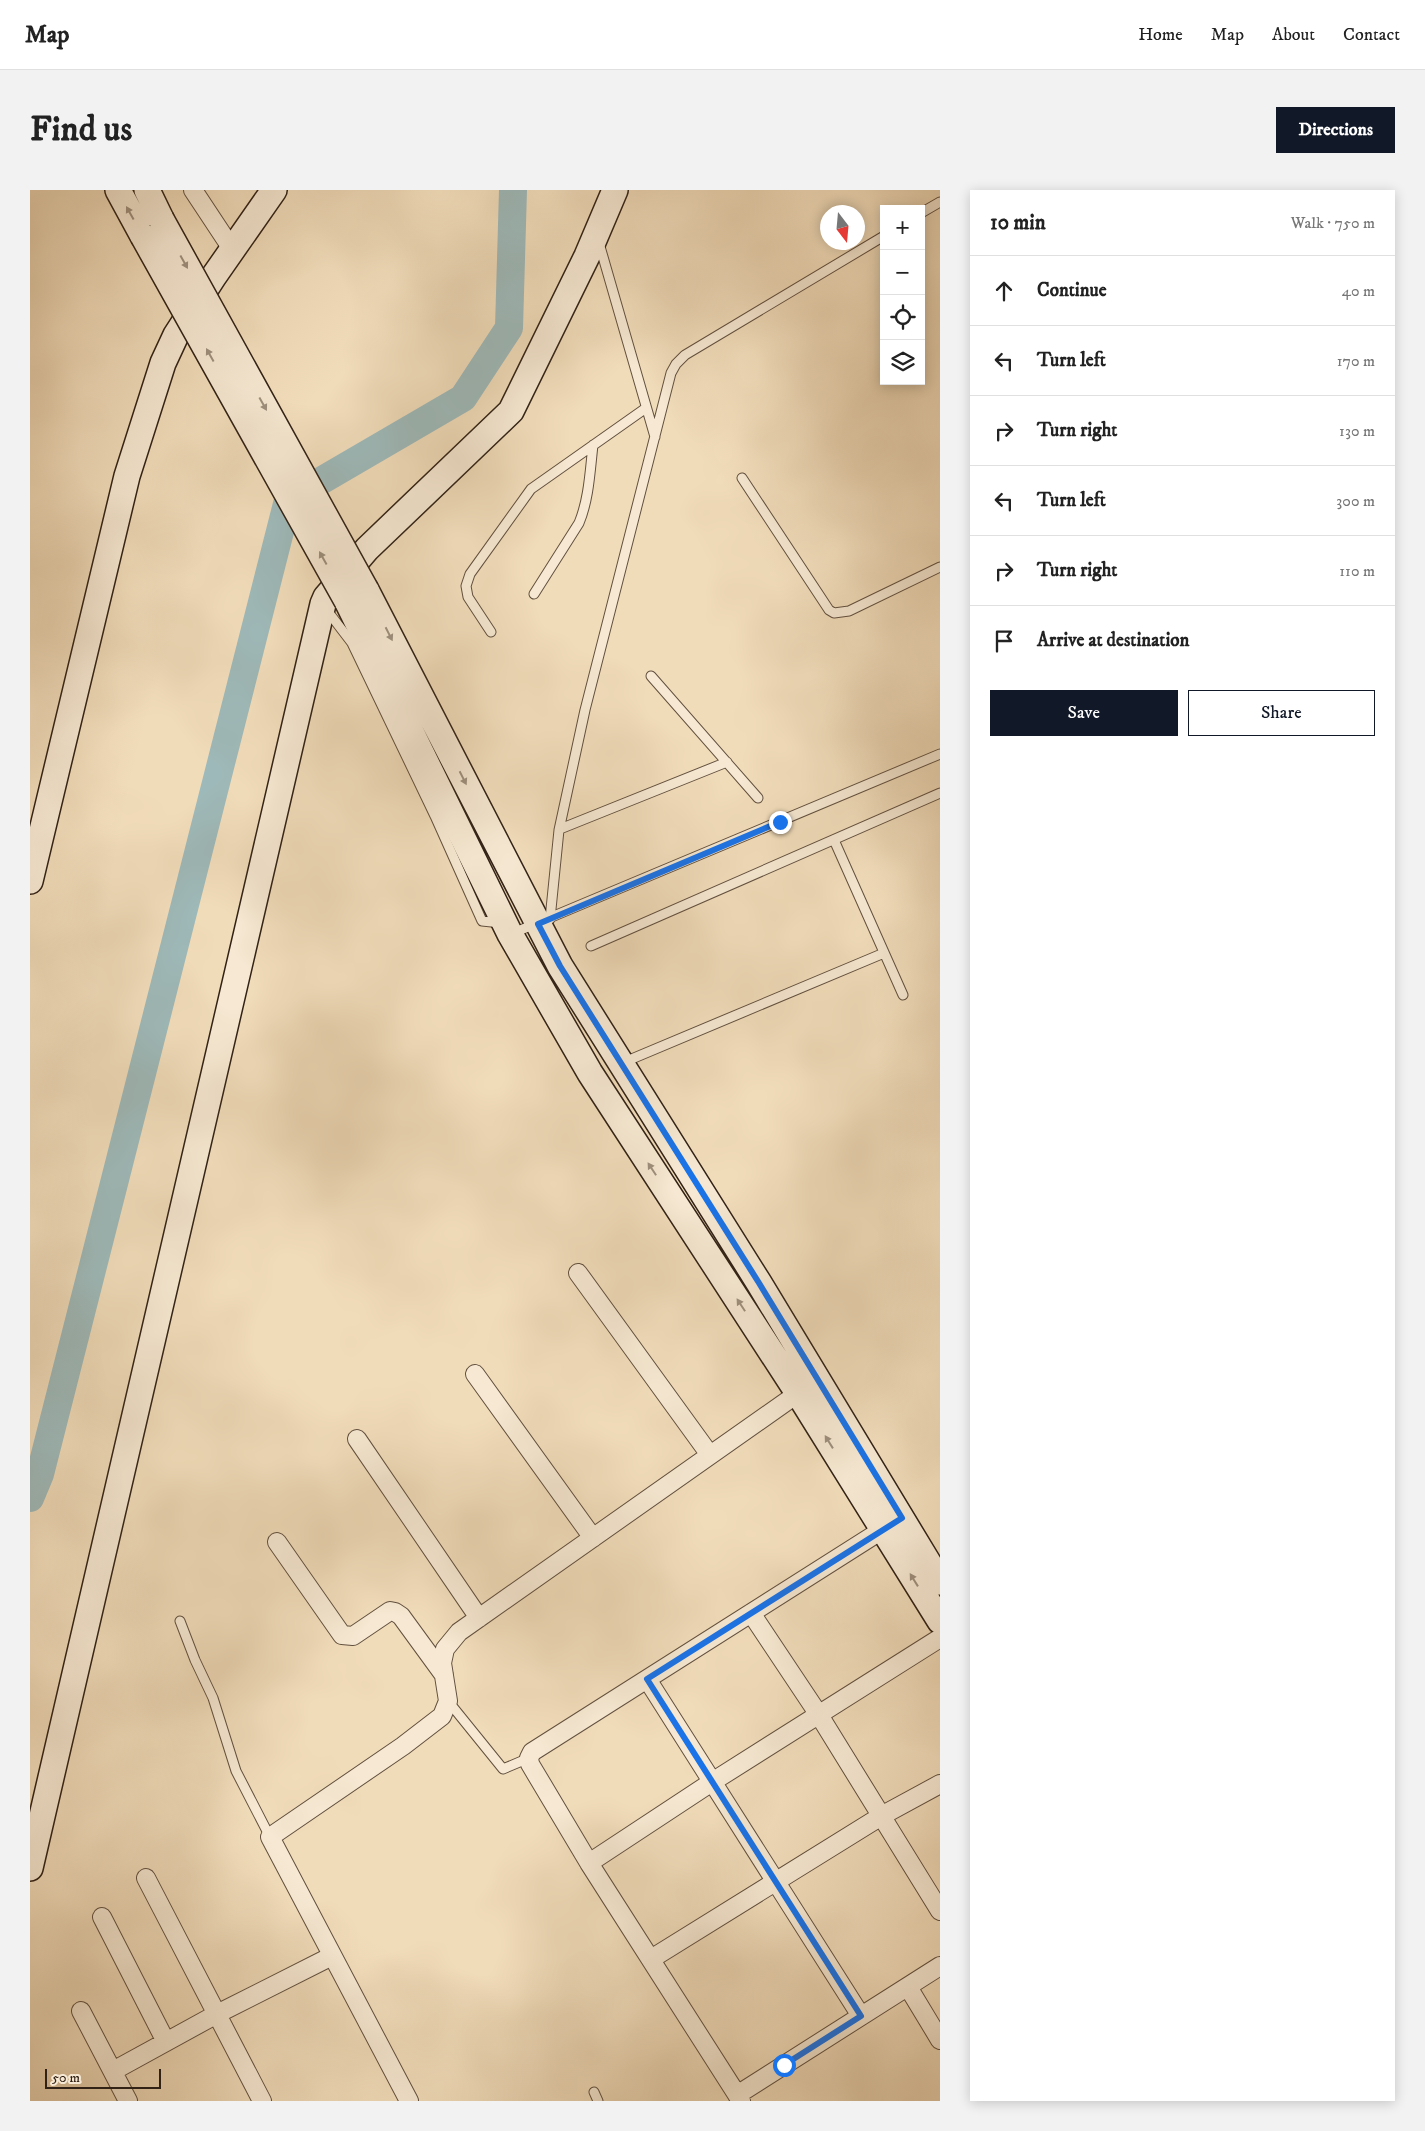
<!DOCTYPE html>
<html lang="en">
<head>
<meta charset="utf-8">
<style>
	:root { --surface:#fff; --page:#f2f2f2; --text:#222; --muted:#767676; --line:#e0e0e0; --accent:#111827 }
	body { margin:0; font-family:"IM FELL DW Pica",serif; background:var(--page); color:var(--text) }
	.controls { position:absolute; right:15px; top:15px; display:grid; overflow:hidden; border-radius:0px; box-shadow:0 2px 12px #0003 }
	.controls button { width:45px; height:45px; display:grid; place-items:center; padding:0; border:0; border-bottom:1px solid var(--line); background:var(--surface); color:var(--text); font:25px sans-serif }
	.compass { position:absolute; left:790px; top:15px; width:45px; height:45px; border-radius:50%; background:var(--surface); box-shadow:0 2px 12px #0003; rotate:164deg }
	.scale { position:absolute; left:15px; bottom:12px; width:116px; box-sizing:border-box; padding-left:5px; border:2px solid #322216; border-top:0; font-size:14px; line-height:18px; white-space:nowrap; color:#322216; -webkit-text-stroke:4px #f6e8d2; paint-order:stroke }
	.stop { position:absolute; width:15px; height:15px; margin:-11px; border:4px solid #1a73e8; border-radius:50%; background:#fff }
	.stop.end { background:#1a73e8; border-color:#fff; box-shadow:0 1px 5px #0008 }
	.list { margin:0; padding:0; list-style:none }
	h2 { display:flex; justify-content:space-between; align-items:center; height:65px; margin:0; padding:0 20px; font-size:21px }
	h2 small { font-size:16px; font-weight:400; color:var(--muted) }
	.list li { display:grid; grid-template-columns:32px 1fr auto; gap:15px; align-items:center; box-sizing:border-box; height:70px; padding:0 20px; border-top:1px solid var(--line) }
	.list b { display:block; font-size:19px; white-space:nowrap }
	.list em { font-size:16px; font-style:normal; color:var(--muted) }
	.actions { display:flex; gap:10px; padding:15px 20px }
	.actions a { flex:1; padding:11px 0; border:1px solid var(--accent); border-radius:0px; text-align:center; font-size:18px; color:var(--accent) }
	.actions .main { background:var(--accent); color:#fff }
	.icon { flex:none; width:28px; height:28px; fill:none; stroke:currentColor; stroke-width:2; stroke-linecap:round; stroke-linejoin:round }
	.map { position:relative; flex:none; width:910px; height:1911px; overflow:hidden; border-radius:0px }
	header { display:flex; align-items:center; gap:30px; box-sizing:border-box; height:70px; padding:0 25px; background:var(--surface); border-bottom:1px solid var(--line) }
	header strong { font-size:24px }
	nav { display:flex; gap:28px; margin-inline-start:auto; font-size:18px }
	.intro { display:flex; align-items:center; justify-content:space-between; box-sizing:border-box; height:120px; padding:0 30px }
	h1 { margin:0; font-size:35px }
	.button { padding:12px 22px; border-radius:0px; background:var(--accent); color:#fff; font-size:18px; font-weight:700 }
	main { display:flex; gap:30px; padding:0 30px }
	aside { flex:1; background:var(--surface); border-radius:0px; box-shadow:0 2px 12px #0003 }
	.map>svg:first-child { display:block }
</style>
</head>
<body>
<header>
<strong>Map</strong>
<nav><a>Home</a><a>Map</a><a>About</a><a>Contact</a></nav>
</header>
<div class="intro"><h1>Find us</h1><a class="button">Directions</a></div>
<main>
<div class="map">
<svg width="910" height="1911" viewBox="0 0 910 1911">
	<rect width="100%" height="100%" fill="#f1dcba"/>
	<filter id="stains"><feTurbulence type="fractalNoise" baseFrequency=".004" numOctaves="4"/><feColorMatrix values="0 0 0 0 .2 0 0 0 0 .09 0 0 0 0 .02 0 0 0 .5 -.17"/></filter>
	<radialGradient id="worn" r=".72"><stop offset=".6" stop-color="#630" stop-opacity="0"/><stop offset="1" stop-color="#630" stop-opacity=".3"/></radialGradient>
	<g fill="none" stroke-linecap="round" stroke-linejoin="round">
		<path stroke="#9eb9b9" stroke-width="28" d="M0,1308l10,-24 248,-974 175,-102 46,-70 4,-138"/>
		<defs>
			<path id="lane" d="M891,23l19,-11
				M569,53l56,194
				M712,288l87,132 5,3 15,-2 91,-44
				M504,404l45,-71c10,-24 11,-52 14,-78
				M296,419l26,34 83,173 47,105 19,2
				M461,442l-23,-35 -2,-11 4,-12 61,-85 115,-81
				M621,486l107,122
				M530,639l167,-67
				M804,650l69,155
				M520,729l9,-89 26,-120 86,-337 5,-9 9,-9 199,-119
				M481,744l429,-180
				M561,756l349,-153
				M592,873l262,-110
				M150,1431l15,39 18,38 23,73 34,66
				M418,1511l55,68 26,-11
				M564,1902l4,9"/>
			<path id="street" d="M163,0l39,59
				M548,1083l132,182
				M445,1184l118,164
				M327,1249l122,179
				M247,1352l65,93 11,1 37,-25 5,1 6,4 43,59
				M721,1423l68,102 121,196
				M617,1489l214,337
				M559,1673l123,-81 228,-144
				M116,1688l116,223
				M72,1727l64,125
				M621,1769l232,-144 57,-31
				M878,1797l32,53
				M51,1821l47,90
				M83,1881l104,-57 115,-58
				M707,1905l203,-129
				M379,1911l-139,-264 133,-91 39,-30 6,-15 -6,-38 3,-14 14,-17 348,-245
				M711,1911l-152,-238 -59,-99 -1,-6 3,-6 361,-229"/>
			<path id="secondary" d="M88,0l25,46
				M117,0l14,29
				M336,400l194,376 199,317 181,299
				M317,411l163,333 80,139 208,320 142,228
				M0,691l97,-405 36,-113 13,-28 38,-59 60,-86
				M0,1678l293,-1264 3,-7 41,-48 144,-138 76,-155 28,-66"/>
		</defs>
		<use href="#lane" stroke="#62503f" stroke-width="11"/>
		<use href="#street" stroke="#62503f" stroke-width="20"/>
		<use href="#secondary" stroke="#322216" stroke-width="28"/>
		<use href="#lane" stroke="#f6e8d2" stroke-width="9"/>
		<use href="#street" stroke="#f6e8d2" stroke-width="18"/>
		<use href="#secondary" stroke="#f6e8d2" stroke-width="25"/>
		<defs>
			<path id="secondary-bridge" d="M131,29l205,371
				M113,46l204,365"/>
		</defs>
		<use href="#secondary-bridge" stroke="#322216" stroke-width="28" stroke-linecap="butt"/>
		<use href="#secondary-bridge" stroke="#f6e8d2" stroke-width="25"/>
	</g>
	<defs><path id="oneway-solid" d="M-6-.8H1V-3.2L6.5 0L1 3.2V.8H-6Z" transform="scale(1.25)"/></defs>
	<g fill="#9e8f7d">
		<use href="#oneway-solid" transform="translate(100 23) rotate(-119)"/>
		<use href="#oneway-solid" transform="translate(154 72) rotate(61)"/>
		<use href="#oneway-solid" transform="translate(180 165) rotate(-119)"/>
		<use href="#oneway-solid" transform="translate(233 214) rotate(61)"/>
		<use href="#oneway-solid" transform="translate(293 368) rotate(-119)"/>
		<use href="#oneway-solid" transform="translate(359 444) rotate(63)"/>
		<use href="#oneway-solid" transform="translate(433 588) rotate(63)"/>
		<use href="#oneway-solid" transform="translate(622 979) rotate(-123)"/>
		<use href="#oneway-solid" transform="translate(711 1115) rotate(-123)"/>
		<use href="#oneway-solid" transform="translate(799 1252) rotate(-122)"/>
		<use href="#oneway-solid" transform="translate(884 1390) rotate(-122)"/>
	</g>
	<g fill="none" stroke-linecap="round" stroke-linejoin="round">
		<path stroke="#1a73e8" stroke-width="6" d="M750,632l-242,102 22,42 199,317 143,235 -255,161 214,337 -77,49"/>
	</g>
	<rect width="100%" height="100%" filter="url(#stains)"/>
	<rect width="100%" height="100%" fill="url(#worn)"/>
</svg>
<div class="controls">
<button>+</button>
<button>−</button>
<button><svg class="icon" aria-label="locate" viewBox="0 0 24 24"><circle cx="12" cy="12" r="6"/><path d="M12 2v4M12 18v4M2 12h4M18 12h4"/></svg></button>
<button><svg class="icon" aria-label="layers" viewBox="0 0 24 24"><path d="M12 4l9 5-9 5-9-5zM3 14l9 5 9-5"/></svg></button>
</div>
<svg class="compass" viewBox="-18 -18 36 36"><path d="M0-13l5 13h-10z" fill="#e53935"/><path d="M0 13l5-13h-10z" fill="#767676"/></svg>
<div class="scale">50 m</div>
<div class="stop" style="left:754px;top:1875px"></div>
<div class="stop end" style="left:750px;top:632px"></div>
</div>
<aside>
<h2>10 min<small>Walk · 750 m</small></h2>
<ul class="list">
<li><svg class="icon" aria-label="ahead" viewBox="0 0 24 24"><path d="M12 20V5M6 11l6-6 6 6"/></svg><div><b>Continue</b></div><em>40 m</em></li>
<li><svg class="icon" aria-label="left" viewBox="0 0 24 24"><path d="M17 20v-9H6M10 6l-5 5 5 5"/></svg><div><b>Turn left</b></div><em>170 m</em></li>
<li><svg class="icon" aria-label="right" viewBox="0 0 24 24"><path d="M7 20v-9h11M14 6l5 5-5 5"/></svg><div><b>Turn right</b></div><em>130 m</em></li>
<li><svg class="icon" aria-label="left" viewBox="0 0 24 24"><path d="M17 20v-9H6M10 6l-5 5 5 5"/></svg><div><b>Turn left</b></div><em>300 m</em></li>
<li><svg class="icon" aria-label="right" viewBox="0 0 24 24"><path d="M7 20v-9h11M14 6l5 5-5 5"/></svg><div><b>Turn right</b></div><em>110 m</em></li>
<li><svg class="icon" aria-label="arrive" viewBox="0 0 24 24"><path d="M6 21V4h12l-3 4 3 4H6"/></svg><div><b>Arrive at destination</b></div></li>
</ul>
<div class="actions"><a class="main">Save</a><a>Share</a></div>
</aside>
</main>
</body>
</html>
